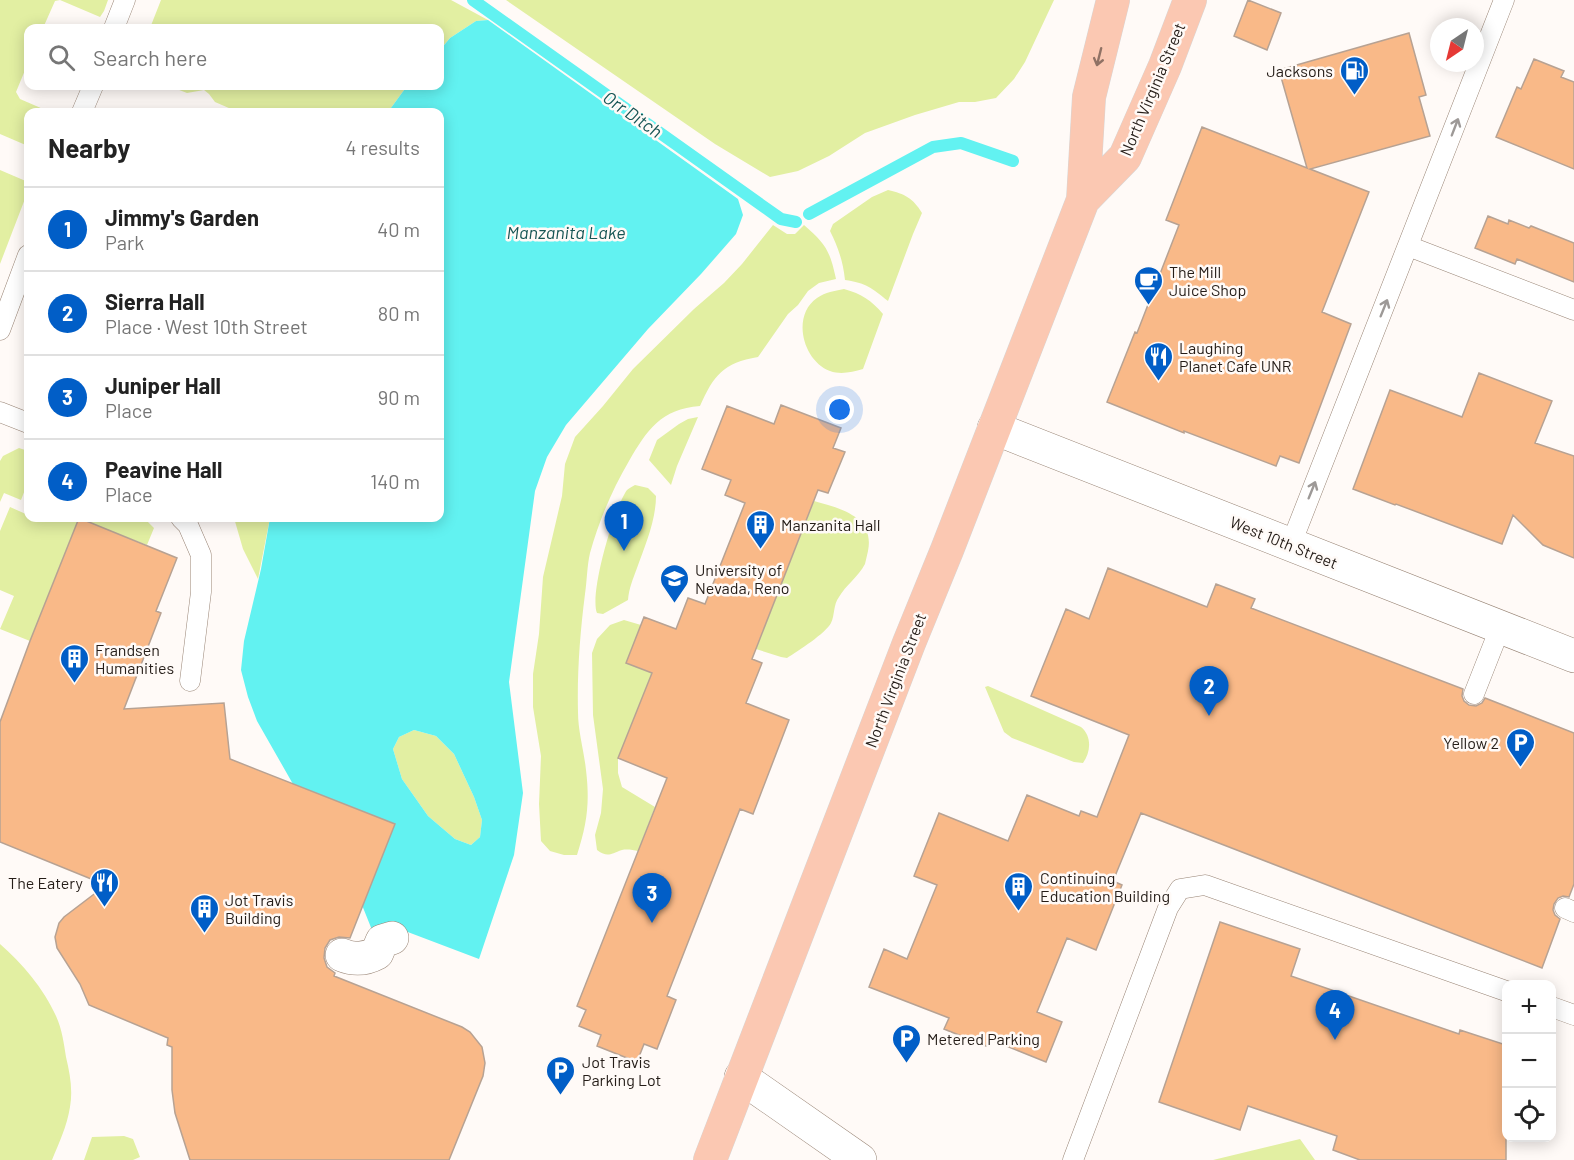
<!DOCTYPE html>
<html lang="en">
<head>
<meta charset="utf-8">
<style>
	:root { --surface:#fff; --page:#f6f6f6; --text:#222; --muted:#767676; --line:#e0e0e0; --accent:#015ec7 }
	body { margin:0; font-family:Barlow,sans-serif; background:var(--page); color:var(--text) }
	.controls { position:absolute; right:18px; bottom:18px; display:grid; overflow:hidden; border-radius:12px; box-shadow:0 3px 15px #0003 }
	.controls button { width:54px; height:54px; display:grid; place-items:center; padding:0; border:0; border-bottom:2px solid var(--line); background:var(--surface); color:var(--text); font:30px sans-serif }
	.compass { position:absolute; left:1430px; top:18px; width:54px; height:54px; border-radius:50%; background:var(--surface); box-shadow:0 3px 15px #0003; rotate:215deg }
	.you { position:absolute; left:840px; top:410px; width:21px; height:21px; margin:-15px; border:4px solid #fff; border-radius:50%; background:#1a73e8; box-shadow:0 0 0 9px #1a73e833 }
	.badge { display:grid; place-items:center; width:39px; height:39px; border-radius:50%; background:var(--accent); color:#fff; font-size:20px; font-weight:700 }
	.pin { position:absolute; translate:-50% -50px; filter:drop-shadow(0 2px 3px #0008) }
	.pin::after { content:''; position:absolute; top:32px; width:21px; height:18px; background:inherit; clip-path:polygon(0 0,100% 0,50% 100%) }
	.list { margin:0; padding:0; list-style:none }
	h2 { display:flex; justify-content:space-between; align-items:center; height:78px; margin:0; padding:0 24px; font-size:26px }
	h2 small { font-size:20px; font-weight:400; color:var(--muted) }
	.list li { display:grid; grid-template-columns:39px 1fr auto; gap:18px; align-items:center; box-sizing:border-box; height:84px; padding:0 24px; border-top:2px solid var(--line) }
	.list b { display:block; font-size:22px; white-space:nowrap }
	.list p { margin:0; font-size:20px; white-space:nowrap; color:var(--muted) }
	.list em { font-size:20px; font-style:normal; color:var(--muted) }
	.icon { flex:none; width:33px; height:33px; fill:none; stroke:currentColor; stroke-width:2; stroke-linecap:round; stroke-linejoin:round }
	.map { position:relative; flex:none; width:1574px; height:1160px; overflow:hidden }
	.search { position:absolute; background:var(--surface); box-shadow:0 3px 15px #0003; left:24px; top:24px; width:420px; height:66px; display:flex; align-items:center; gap:15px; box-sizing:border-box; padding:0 21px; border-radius:12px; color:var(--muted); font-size:22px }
	.panel { position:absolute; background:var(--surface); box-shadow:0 3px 15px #0003; left:24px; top:108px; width:420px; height:414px; border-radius:12px }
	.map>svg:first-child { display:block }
</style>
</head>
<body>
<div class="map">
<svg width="1574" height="1160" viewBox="0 0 1574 1160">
	<rect width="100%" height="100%" fill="#fffaf7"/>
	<path fill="#e2efa2" d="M0,0h108l-4,11 -4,6 -40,-17 -5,1 -12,27h-15v35l-12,29 4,7 30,13h-22v34l-28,-12z
		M161,0h290l37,20 -12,1 -26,17 -10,12v-22h-290z
		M506,0h548l-29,62 -11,17 -18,19 -21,4h-16l-44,13 -50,18 -36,23 -31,15 -28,6 -55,-33z
		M169,86h238l-19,26h-150l-23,-10 -6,-8 -5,-4 -17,3z
		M0,170l28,12v9l-28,73z
		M888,190c17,4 25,8 34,23l-9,21 -25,67c-16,-13 -22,-18 -43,-21 -2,-19 -7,-33 -15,-49l3,-7 39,-27z
		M773,225l14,9h8l9,-9c22,19 26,26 32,54l-17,4 -11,8 -10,14 -10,9 -30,43c-35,6 -44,18 -58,49 -39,3 -53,24 -71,55 -17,29 -30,60 -39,92 -3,13 -3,28 -5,41 -5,39 -8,79 -7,118 0,19 6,39 8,58 4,33 1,54 -9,85h-13l-14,-4 -9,-10 -2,-37 2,-48 -8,-49v-33l6,-40 4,-57 19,-81 3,-32 10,-27 28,-31 30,-37 61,-60 30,-26 18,-19z
		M844,289c18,5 27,11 39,25l-20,55c-11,3 -22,6 -33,2 -27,-10 -39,-55 -13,-73 9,-6 17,-7 27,-9z
		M698,417l-21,49 -6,19 -22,-25 8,-20 22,-16 9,-5z
		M19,448l9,3v31l-7,18 -17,-7 -4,9v-41l3,-5z
		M635,485l13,3 8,8c0,24 -11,50 -19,72 -4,11 -8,20 -9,32l-25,14 -6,-1c-8,-19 17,-105 30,-123 2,-2 5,-3 8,-5z
		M814,501c25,7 61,15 54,50 -1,4 -2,9 -3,13 -7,13 -19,21 -26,33 -6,8 -4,18 -8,26 -5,10 -33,28 -44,35l-6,-1 -25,-8z
		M10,507l18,8v3h116l10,10 -7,17 -68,-26 -49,122 -30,-12 14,-33 -14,-6v-59z
		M234,518h36l-12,61 -15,-30z
		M624,620l17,5 -15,38 26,10 -34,85v15l4,14 33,20 -17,44c-5,-1 -11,-2 -16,-1 -12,4 -14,8 -25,0l-2,-15 6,-22 2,-24 -10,-74 -1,-62 5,-14 13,-14z
		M988,686l93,41c11,9 10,25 2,36l-9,-1 -62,-24 -8,-6 -19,-45z
		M414,730l22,6 18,18 20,43 8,23 -2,17 -9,8 -16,-6 -27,-23 -26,-37 -9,-30 6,-12z
		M0,944c22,19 44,45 56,72 6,13 8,28 10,41 4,17 7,33 4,50 -3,19 -11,36 -18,53h-52z
		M124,1136l9,3 7,18 -7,3h-49l8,-23z
		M1300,1139l15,21h-102z"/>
	<path fill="#62f2f1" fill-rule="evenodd" d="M488,20l250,179 5,16 -7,19 -35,40 -53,55 -82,96 -19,32 -12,34 -26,191 14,111 -9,62 -35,104 -95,-36 -12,7 -10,-25 -105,-184 -9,-24 -7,-27 3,-29 17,-72 9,-51h170v-406h-52l19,-26h33v-36l10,-12 26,-17zM414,730l22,6 18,18 20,43 8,23 -2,17 -9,8 -16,-6 -27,-23 -26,-37 -9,-30 6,-12z"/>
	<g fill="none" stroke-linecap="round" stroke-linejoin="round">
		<path stroke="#62f2f1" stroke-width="12" d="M473,0l308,219 15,3
			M809,214l124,-67 28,-4 52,18"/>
	</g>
	<path fill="#f9b988" stroke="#b7a293" stroke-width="1.5" d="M1248,0l33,13 -14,37 -33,-14z
		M1409,33l17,62 -7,2 11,39 -120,33 59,23 -47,120 29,12 -52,139 -19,-7 -4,10 -92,-35v2l-77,-31 28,-70 2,1 42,-108 -13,-5 36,-93 105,41 -28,-98z
		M1534,59l30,12 -3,6 13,5v87l-78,-32 21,-50 4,2z
		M1488,216l20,8 1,-4 20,8 2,-2 43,17v39l-57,-23 -2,5 -40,-16z
		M1479,373l73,28 -17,42 39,13v102l-31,-13 -30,-30 -11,29 -106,-40 -1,1 -42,-16 37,-99 72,27z
		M781,405l60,23 -8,20 12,4 -17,41 -10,-3 -66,169 10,4 -16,40 43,17 -36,94 -13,-5 -73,187 9,4 -19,49 -13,-5 -7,18 -40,-16 4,-11 -22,-9 7,-16 -9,-4 90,-228 -49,-20 34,-85 -26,-10 18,-46 32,12 12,-31 17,6 40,-101 -20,-8 6,-15 -29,-11 25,-63 47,18z
		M79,518l98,40 -21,53 5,2 -37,96 100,-6 6,56 165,65 -45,114 -11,-1 -9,3 -5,8 -1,10 3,9 8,6 -1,3 128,51 8,5 12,15 3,16 -2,13 -34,84h-259l-15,-47 -3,-23v-43l-5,-2 1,-7 -79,-33 -9,-21 -23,-36 -2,-11 4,-14 5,-6 42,-32 -106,-43v-120l30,-81z
		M1108,568l99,39 9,-23 39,15 -4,9 212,81 -1,7 2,5 5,4 7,1 6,-3 3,-5 89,35v151l-5,13 -6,-1 -5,2 -4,6 -1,6 2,5 5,4 -18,49 -401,-155 -28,68 9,4 -26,65 -29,-12 -30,74 25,10 -16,40 -57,-23 -3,7 -42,-17 5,-11 -80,-31 15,-38 23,10 30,-74 -23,-9 25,-63 69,28 19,-46 52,21 2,-5 16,6 32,-82 -98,-39 35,-87 23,10z
		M1220,922l80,27 -9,27 168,58 1,-4 46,15v115h-146l-27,-10 4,-14 -89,-30 -8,24 -81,-28z"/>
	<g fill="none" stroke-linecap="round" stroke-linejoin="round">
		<defs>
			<path id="lane" d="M114,28l11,-28
				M82,112l11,-26
				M1408,246l166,64
				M0,330l28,-75
				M0,412l28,11
				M181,518l7,7 13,30v37l-11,89
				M1291,544l213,-544
				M1474,694l26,-66
				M1565,908l9,4
				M1552,1007l22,8
				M1073,1160l95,-252 12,-19 25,-4 301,106"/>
			<path id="street" d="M994,428l580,228
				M342,955c12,5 24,4 35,-2l5,-12 10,-3
				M741,1077l119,83"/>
			<path id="primary" d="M1083,200l42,-43 40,-91 25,-66
				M710,1160l199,-517 38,-93 136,-350 6,-103 24,-97"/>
		</defs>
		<use href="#lane" stroke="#988475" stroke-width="21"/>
		<use href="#street" stroke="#988475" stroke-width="34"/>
		<use href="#primary" stroke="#d8d6d5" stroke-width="34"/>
		<use href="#lane" stroke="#fff" stroke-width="20"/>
		<use href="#street" stroke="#fff" stroke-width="33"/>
		<use href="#primary" stroke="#fbc8b2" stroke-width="33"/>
	</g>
	<defs><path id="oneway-shaft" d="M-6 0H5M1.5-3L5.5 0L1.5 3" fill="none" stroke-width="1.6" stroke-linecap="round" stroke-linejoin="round" transform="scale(1.5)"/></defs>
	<use stroke="#907265" href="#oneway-shaft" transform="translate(1099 57) rotate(104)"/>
	<g stroke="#9d9997">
		<use href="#oneway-shaft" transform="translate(1455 127) rotate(-69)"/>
		<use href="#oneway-shaft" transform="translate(1384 308) rotate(-68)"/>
		<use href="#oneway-shaft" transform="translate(1312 490) rotate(-68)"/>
	</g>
	<defs>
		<symbol id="fuel-pin" viewBox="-11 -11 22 30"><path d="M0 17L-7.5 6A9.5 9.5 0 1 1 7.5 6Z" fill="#015ec7" stroke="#fffaf7"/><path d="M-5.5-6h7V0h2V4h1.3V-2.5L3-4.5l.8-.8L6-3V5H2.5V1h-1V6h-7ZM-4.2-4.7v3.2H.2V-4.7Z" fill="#fff"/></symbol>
		<symbol id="cafe-pin" viewBox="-11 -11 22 30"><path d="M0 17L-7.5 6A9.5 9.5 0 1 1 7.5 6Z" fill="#015ec7" stroke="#fffaf7"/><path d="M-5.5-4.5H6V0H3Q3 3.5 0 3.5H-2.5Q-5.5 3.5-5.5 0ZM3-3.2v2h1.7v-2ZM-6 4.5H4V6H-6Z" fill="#fff"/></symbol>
		<symbol id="restaurant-pin" viewBox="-11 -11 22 30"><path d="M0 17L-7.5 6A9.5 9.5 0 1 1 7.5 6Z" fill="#015ec7" stroke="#fffaf7"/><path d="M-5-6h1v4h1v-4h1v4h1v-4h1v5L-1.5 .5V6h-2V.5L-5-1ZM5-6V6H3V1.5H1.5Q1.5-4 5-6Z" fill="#fff"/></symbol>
		<symbol id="building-pin" viewBox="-11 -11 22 30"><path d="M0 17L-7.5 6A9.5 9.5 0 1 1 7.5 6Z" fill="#015ec7" stroke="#fffaf7"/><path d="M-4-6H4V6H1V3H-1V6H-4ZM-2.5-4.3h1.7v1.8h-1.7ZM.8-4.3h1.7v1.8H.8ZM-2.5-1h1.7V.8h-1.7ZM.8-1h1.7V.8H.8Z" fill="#fff"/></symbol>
		<symbol id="university-pin" viewBox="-11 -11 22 30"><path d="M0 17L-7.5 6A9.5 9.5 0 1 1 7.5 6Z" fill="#015ec7" stroke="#fffaf7"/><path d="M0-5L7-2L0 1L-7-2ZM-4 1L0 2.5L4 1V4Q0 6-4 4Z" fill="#fff"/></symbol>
		<symbol id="parking-pin" viewBox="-11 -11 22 30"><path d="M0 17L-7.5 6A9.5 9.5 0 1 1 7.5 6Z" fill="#015ec7" stroke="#fffaf7"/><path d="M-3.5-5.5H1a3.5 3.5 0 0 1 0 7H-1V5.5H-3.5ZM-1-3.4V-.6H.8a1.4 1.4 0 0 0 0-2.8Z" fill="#fff"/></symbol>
	</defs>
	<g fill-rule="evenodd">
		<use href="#fuel-pin" x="1338" y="54" width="33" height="45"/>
		<use href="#cafe-pin" x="1132" y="264" width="33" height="45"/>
		<use href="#restaurant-pin" x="1142" y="340" width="33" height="45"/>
		<use href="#building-pin" x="744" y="508" width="33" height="45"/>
		<use href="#university-pin" x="658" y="562" width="33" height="45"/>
		<use href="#building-pin" x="58" y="642" width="33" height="45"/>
		<use href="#parking-pin" x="1504" y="726" width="33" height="45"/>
		<use href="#restaurant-pin" x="88" y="866" width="33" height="45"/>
		<use href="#building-pin" x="1002" y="870" width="33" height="45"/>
		<use href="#building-pin" x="188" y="892" width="33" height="45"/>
		<use href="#parking-pin" x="890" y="1022" width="33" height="45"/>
		<use href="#parking-pin" x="544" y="1054" width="33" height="45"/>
	</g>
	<g text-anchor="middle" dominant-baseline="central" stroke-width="5" stroke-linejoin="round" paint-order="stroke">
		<g font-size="16" fill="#251d18" stroke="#fffaf7" text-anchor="start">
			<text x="1333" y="70" text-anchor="end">Jacksons</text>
			<text x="1169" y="271">The Mill<tspan x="1169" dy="18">Juice Shop</tspan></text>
			<text x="1179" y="347">Laughing<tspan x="1179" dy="18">Planet Cafe UNR</tspan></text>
			<text x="781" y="524">Manzanita Hall</text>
			<text x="695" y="569">University of<tspan x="695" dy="18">Nevada, Reno</tspan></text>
			<text x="95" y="649">Frandsen<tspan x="95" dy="18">Humanities</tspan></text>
			<text x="1499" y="742" text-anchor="end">Yellow 2</text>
			<text x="1040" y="877">Continuing<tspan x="1040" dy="18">Education Building</tspan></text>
			<text x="83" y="882" text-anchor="end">The Eatery</text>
			<text x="225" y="899">Jot Travis<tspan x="225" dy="18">Building</tspan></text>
			<text x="927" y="1038">Metered Parking</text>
			<text x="582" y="1061">Jot Travis<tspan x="582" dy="18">Parking Lot</tspan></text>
		</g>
		<g font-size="16" fill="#251d18" stroke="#fffaf7">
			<text transform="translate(1152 89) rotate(-67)">North Virginia Street</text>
			<text transform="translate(1284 542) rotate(22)">West 10th Street</text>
			<text transform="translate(895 680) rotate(-69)">North Virginia Street</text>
		</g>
		<g font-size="18" font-style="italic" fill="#175555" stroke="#fffaf7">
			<text transform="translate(633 114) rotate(35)">Orr Ditch</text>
			<text x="566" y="232">Manzanita Lake</text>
		</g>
	</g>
</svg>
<div class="controls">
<button>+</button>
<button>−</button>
<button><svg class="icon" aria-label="locate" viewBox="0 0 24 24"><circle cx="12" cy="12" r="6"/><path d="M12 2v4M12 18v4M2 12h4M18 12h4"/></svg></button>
</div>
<svg class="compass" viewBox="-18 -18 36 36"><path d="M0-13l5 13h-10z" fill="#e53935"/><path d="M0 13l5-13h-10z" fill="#767676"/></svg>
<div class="you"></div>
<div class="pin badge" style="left:624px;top:551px">1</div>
<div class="pin badge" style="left:1209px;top:716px">2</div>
<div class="pin badge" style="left:652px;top:923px">3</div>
<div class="pin badge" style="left:1335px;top:1040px">4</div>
<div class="search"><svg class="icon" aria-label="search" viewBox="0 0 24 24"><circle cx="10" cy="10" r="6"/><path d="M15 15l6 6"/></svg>Search here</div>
<section class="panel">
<h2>Nearby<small>4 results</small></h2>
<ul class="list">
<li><span class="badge">1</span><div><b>Jimmy's Garden</b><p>Park</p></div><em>40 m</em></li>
<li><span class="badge">2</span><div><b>Sierra Hall</b><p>Place · West 10th Street</p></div><em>80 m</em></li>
<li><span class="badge">3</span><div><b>Juniper Hall</b><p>Place</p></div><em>90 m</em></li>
<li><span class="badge">4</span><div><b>Peavine Hall</b><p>Place</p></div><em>140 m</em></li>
</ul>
</section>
</div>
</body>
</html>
